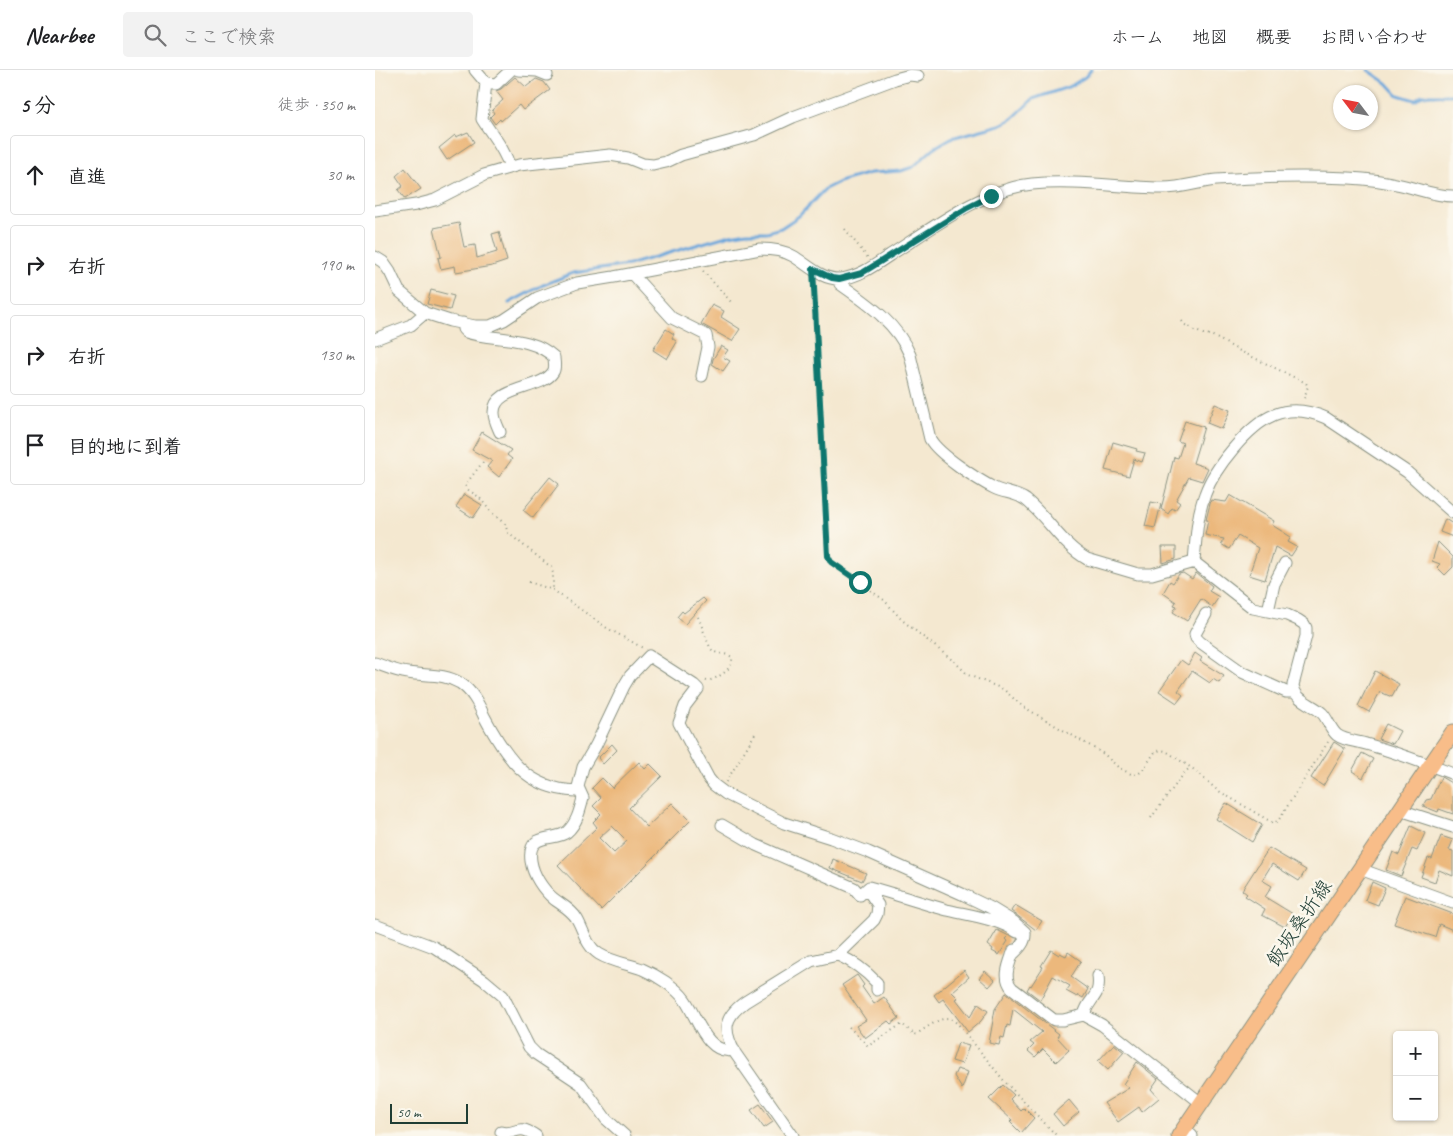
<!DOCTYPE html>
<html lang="ja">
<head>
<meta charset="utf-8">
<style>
	:root { --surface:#fff; --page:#f2f2f2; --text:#202124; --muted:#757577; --line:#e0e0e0 }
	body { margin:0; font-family:Caveat,"Klee One",sans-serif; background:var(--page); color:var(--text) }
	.controls { position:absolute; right:15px; bottom:15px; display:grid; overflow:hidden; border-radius:5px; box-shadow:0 1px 4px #0004 }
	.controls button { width:45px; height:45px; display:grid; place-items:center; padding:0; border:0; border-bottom:1px solid var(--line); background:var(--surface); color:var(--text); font:25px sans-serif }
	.compass { position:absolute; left:958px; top:15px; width:45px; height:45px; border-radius:50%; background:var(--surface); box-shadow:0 1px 4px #0004; rotate:302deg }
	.scale { position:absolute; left:15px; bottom:12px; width:78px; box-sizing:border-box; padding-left:5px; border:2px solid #1f3d34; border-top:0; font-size:14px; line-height:18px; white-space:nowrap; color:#1f3d34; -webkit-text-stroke:4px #fbf7ec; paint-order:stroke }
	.stop { position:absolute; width:15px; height:15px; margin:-11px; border:4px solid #0f766e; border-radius:50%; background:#fff }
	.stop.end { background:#0f766e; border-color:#fff; box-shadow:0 1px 5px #0008 }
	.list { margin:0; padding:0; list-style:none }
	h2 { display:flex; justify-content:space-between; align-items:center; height:65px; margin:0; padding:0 20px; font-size:21px }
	h2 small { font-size:16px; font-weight:400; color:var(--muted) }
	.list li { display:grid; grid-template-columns:32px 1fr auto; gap:15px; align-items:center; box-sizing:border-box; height:80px; margin:0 10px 10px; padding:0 10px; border:1px solid var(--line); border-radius:5px }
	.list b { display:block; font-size:19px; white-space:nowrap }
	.list em { font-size:16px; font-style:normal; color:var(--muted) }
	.icon { flex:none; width:28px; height:28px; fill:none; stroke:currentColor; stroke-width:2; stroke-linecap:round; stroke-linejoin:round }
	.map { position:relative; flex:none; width:1078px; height:1066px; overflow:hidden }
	header { display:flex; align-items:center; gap:30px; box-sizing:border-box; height:70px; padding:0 25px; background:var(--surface); border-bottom:1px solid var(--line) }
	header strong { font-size:24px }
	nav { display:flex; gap:28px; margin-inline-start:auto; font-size:18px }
	.search { width:350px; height:45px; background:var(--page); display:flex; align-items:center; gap:12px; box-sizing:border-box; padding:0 18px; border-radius:5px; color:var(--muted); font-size:19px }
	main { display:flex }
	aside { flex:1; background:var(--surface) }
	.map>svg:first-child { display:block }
</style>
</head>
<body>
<header>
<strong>Nearbee</strong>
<div class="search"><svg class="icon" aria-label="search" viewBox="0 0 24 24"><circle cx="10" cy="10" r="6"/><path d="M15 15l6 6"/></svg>ここで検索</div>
<nav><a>ホーム</a><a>地図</a><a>概要</a><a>お問い合わせ</a></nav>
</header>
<main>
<aside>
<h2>5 分<small>徒歩 · 350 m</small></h2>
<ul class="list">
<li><svg class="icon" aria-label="ahead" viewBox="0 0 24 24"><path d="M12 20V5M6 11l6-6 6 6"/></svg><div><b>直進</b></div><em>30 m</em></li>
<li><svg class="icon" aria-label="right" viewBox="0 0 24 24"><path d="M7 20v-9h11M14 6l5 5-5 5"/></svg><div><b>右折</b></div><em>190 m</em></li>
<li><svg class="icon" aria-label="right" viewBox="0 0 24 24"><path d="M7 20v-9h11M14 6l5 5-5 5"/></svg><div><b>右折</b></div><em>130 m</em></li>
<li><svg class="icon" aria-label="arrive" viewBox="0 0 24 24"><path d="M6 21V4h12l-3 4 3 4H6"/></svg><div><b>目的地に到着</b></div></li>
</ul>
</aside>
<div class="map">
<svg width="1078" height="1066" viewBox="0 0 1078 1066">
	<rect width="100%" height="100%" fill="#fbf7ec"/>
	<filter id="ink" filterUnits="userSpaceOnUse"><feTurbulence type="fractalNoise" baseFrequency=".02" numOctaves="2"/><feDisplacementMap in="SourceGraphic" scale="10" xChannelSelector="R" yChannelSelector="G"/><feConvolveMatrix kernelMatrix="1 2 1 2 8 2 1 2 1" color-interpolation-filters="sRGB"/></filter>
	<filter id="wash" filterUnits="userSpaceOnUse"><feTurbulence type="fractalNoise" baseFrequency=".0096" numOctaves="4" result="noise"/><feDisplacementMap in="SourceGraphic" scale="20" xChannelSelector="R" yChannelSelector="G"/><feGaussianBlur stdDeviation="1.12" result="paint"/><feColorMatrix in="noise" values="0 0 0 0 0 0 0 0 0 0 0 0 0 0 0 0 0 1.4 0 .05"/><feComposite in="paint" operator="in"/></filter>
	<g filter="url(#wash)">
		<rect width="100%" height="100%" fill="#f4e8d0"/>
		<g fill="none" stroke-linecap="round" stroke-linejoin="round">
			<path stroke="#6ca7dc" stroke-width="3" d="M993,0l19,13 11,12 17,5 7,-5h31
				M134,233l34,-18 30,-12 55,-8 102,-30 17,-3h20l14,-4 18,-12 26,-27 14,-7 31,-9 31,-2 12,-4 21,-19 17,-10 49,-13 12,-6 21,-20 38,-13 14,-9 6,-7"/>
		</g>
		<g id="blocks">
			<path fill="#ecb87c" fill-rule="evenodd" d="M140,7l11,10 10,-8 8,3 6,8 -27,20 -4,-5 -18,16 -1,-2 -5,5 -5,-7 4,-4 -2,-3 11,-10 -7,-9 5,-2z
				M93,62l6,10 -27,18 -8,-12 16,-13 1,2z
				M30,98l16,21 -16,10 -7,-9 5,-4 -7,-10z
				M84,153l5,24 11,-2 2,13 20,-6 -5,-18 7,-2 8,29 -15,5 -36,6 -1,-6 -14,3 -3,-11 3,-1 -7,-29z
				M56,220l23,6 -4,14 -23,-6z
				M337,235l12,6 -3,6 19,12 -8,12 -31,-17z
				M291,259l8,5 -2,4 5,4 -10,17 -14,-9z
				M346,276l7,4 -5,7 7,4 -7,10 -11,-7 1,-5z
				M840,334l15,6 -8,19 -15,-6z
				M810,351l19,6 -11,36 15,5 -6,13 -13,-4 -13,23 4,3 -5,7 -3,-2 -4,6 -7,-5 13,-52 4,1 5,-15 -5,-2z
				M107,362l29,18 -4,5 5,4 -13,18 -12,-10 5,-6 -20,-11z
				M738,372l24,7 -1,2 9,2 -3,9 -8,-3 -5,17 -24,-6z
				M175,407l9,7 -26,34 -10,-8z
				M89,424l18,11 -9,13 -17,-11z
				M855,425l44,26 -2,4 19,12 -3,5 9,5 -6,9 -16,-9 -10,33 -16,-5 9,-27 -20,-12 -9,13 -8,-5 3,-5 -19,-4 3,-15h-2l5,-20 15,2z
				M776,432l10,2 -6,24 -10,-2z
				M1070,449l8,5v13l-13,-5z
				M1063,472l15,15v10l-8,8 -8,-8 3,-3 -8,-3z
				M787,477h14v12l-13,4z
				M808,503l9,6 4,-6 16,13 -3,5 10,6 -7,10 -11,-8 -14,22 -14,-9 4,-6 -3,-1 2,-3 -13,-9 7,-12 3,2 6,-9z
				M328,528l3,3 -21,23 -8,-7 5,-6 2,2z
				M820,583l7,5 -2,3 24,15 -5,7 -6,-4 -3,4 -18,-12 -14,20 5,4 -6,8 -18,-12 22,-31 7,5z
				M1000,601l24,13 -7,13 -12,-5 -11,20 -11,-6z
				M1011,654l14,7 -7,13 -15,-5z
				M959,672l11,7 -22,37 -12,-8z
				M237,674l5,6 -14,14 -5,-6z
				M987,683l11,6 -10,19 -11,-7z
				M264,692l6,7 5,-5 12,12 -33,32 18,19 25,-24 18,18 -89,89 -43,-45 39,-38 -4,-5 8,-8 -8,-8 8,-8 -9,-10 10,-10 10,10zM237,756l15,15 -13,12 -15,-15z
				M1066,707l12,7v30l-14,-5 -1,3 -15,-6 3,-6 5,-1z
				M851,733l36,22 -10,17 -36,-23z
				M1036,756l14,7 -8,18 -5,-2 -11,27 -15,-6 7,-18 6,3z
				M1066,766l12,4 -4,10 4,1v25l-14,-6 -4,12 -14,-5 7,-19 4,1z
				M894,778l37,22 -7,11 -27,-17 -10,16 10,6 -7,11 28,17 -8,13 -23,-12 3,-6 -20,-13 2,-2 -5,-4z
				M458,789l33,14 -4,8 -32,-13z
				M997,812l13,6 -7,17 -13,-5z
				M1030,826l48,18v16l-14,-6 -4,13 -41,-13z
				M640,835l27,16 -6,9 -25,-19z
				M622,860l12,6 -3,3 2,2 -9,14 -7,-4 1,-2 -5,-4z
				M676,880l8,5 1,-2 6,3 2,-4 13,9 -10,16 17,12 -5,9 -5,-3 -1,2 -11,-6 4,-5 -17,-10 -13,24 -13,-10 3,-5 1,1 12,-19 -2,-1z
				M589,900l5,7 -17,15 6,6 -2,1 14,18 8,-13 10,7 -7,10 -13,11 -25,-33 -4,3 -5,-7z
				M610,901l10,9 -6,7 -10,-9z
				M482,905l7,10 -2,2 12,17 10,-7 15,21 -8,6 -3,-3 -23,17 -9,-12 10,-6 -24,-35z
				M631,923l53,41 -2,3 12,13 -13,12 -13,-13 -8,8 -7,-6 6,-6 -4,-3 12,-10 -29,-23 -3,17 -3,-1 -3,13 -3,-1 -2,8 -10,-2 6,-34z
				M583,973l11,3 -7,18 -10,-3z
				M739,974l10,8 -16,18 -10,-9z
				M762,992l21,17 -7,10 8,9 -17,14 -3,-5 -21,15 -14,-19 25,-15 -6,-4z
				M582,999l11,3 -6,17 -8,-13z
				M628,1015l11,10 -4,4 11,12 3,-3 10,10 -13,15 -11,-11 2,-2 -23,-21z
				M694,1030l10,12 -16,14 -10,-12z
				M385,1034l13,18 -9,6 -13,-18z"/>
		</g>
	</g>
	<g filter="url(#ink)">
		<use href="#blocks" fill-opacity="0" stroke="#8a9282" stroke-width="1"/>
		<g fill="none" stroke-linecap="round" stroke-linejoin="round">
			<defs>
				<path id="minor" d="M100,0l11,13 -4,36c10,16 22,29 28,48
					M143,0l19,1 10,4
					M111,13l10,1 15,-14
					M0,141l41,-6 19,-5 49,-25 35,-10 91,-10 18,3 15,6 10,1 13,-3 15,-7 73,-20 39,-18 102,-38 15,-4 8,1
					M0,187l8,5 7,10 9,19 26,22 25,8 25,5h15l14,-6 33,-22 40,-15 37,-6 146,-28c12,0 23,1 33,7 14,8 29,24 47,23 19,-2 35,-14 50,-24 41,-26 93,-66 142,-71 42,-4 86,3 128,4 19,1 38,-6 56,-8 44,-3 89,-4 133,-2 18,1 35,3 52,7 18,4 34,11 52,11
					M257,204l40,44 34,17 2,12 -6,29
					M465,214c27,19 57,39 70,71l20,84c8,15 48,41 64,49 10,5 23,5 32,12 22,18 36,45 61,59l51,15h14l42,-12
					M88,253v6l3,3c28,9 65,3 88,25 0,5 2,11 -1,15 -11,18 -60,14 -59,41 0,7 4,14 6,19
					M0,269l36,-14 14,-12
					M1078,443l-46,-41 -81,-54c-41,-18 -66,-1 -93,31 -11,13 -22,28 -28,45 -8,21 -9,45 -11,68l59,46 34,7 11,5 6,4 2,4v8l-13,49c2,16 18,18 29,28 6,6 8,16 15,22 8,6 20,6 29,9 30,8 58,19 87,30
					M893,541l6,-27 11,-21
					M831,544l-11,20 1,4 4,4 42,30 44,20h8
					M0,593c11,4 22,9 33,10 18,3 36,0 52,10 12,8 18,20 24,33 21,40 42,73 92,75l2,-4
					M1025,740l53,17
					M347,755l34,20 98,43 6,7 9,-8c26,7 52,16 78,23 21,5 53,9 70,22
					M985,799l93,34
					M0,855l59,22 50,33 19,16 26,51 7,7 45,30 25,35 19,17
					M639,880c-4,12 -12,27 -2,38l42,32h9l21,-5 18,10 99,78
					M463,885c16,7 27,15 39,28v7
					M709,945c5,-19 17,-16 14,-39
					M359,980c-27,6 -37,-33 -49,-50 -9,-13 -29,-25 -43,-31 -14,-5 -30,-7 -43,-15 -13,-8 -15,-23 -22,-35 -5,-9 -15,-14 -23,-20 -11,-9 -21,-24 -23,-38 -4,-30 23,-19 36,-29 10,-9 13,-22 16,-34l-5,-11 5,-20 13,-22 28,-59 6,-10 19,-20 45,29 4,4 -13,17 -6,17 30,56 5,6 12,9 58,29 47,15 37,14 94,42 29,14 23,14 11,10c1,10 -6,17 -13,23
					M809,1059l8,7
					M126,1062c18,4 14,-10 35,4
					M418,1066l-58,-83c-12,-23 -12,-35 10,-51l66,-41 27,-6 36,-35 3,-6 1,-9 -11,-16"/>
				<path id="major" d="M804,1066l274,-404"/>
			</defs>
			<use href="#minor" stroke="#8a9282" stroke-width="13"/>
			<use href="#major" stroke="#8a9282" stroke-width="17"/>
			<path stroke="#8a9282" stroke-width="2" stroke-dasharray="1 4" stroke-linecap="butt" d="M470,159l23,29
				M328,201l29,32
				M438,212l15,273 3,7 53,38 18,20 54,43 12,12 35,14 19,17 82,48 15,14 12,6h7l4,-3 13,-19 6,-2 5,1 27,18 24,21 56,33 5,-2 50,-79
				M807,251l3,4 11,6 7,3 8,1 27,15 68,33 2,3 -5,16
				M108,392l-18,23 2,4 12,8 12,15 14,12 3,9 43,34 2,6v17
				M154,512l24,8 54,38 36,20
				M323,547c4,8 10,30 15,34 4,3 13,2 19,6 2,12 -15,22 -25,24l-3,-1
				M351,712l30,-50
				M776,748l34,-46 6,-5
				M474,957l19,19 34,-22 13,11c8,-5 24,-17 33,-17 4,0 7,4 10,6l47,58 52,54"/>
			<use href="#minor" stroke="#fff" stroke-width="11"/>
			<use href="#major" stroke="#f8bd89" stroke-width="15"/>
		</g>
	</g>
	<g fill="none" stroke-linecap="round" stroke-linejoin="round" filter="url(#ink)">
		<path stroke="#0f766e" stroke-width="6" d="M485,512l-29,-20 -3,-6 -15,-287 19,9 7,1 23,-6 105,-65 24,-12"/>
	</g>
	<g text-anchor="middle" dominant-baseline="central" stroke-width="5" stroke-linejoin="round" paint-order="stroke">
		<g font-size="20" fill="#1f3d34" stroke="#fbf7ec">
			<text transform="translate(924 853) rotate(-56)">飯坂桑折線</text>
		</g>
	</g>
</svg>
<div class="controls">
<button>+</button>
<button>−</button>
</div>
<svg class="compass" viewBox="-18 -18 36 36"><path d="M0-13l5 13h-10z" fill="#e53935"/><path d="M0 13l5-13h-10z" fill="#757577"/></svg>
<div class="scale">50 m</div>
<div class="stop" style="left:485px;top:512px"></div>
<div class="stop end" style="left:616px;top:126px"></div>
</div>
</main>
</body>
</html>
